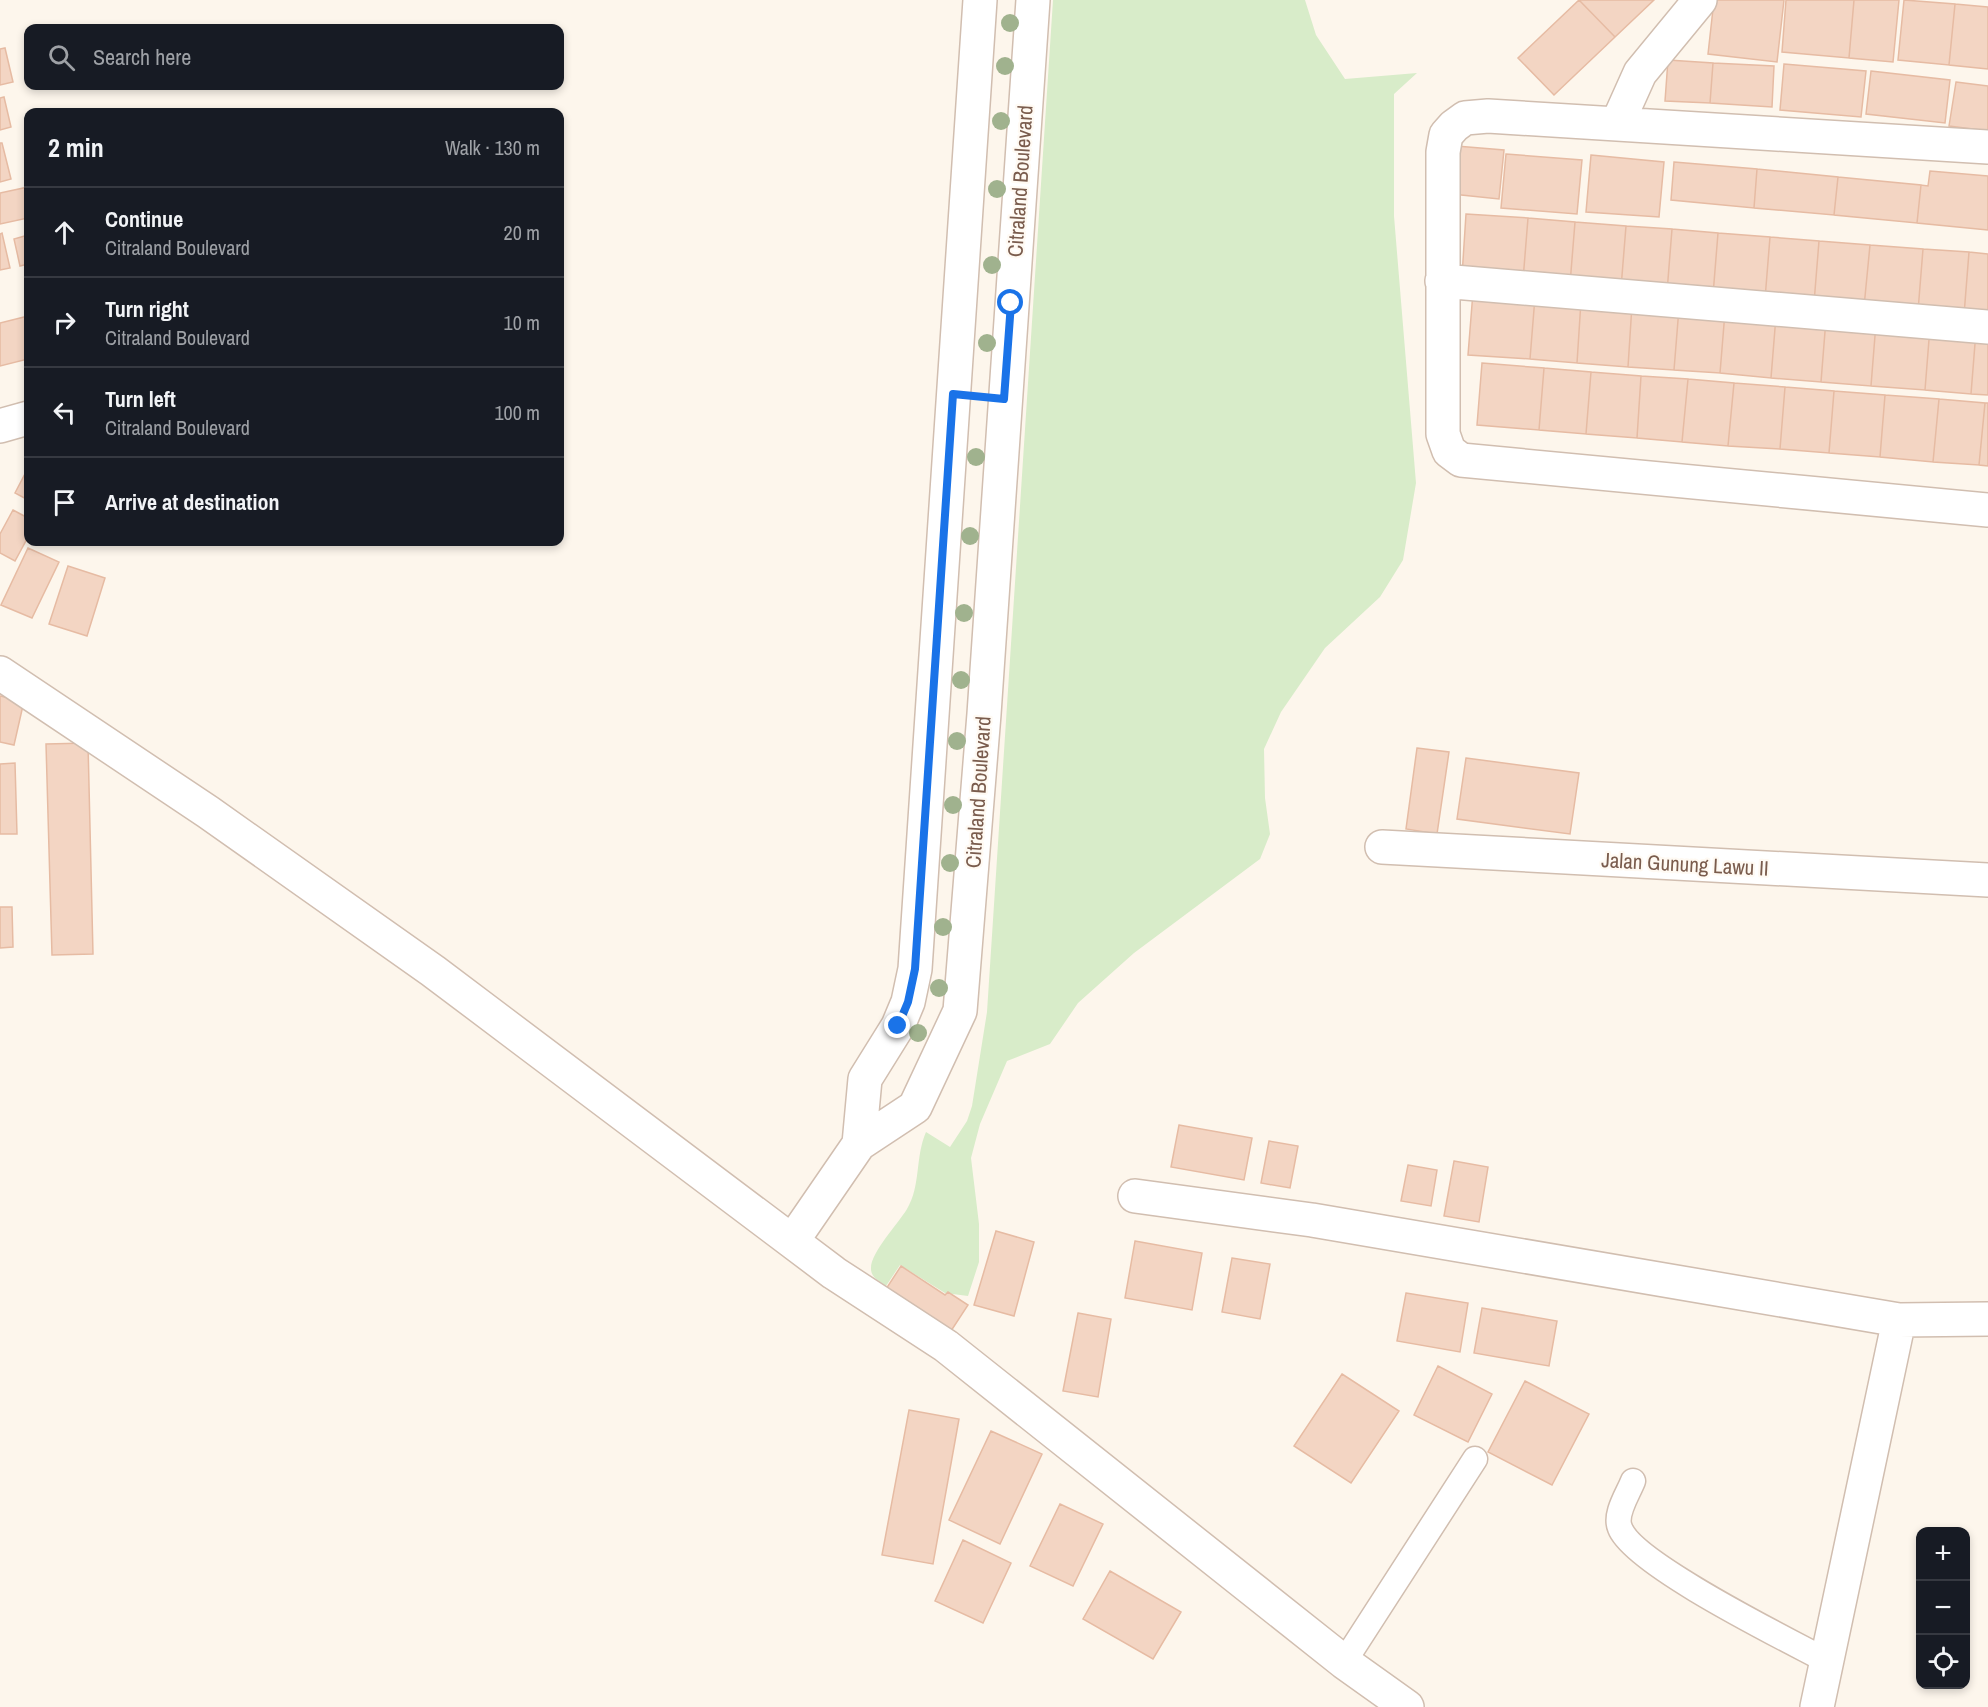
<!DOCTYPE html>
<html lang="en">
<head>
<meta charset="utf-8">
<style>
	:root { --surface:#171b24; --page:#242831; --text:#f1f3f6; --muted:#9ea1a6; --line:#363941 }
	body { margin:0; font-family:"Archivo Narrow",sans-serif; background:var(--page); color:var(--text) }
	.controls { position:absolute; right:18px; bottom:18px; display:grid; overflow:hidden; border-radius:12px; box-shadow:0 3px 9px #0003 }
	.controls button { width:54px; height:54px; display:grid; place-items:center; padding:0; border:0; border-bottom:2px solid var(--line); background:var(--surface); color:var(--text); font:30px sans-serif }
	.stop { position:absolute; width:18px; height:18px; margin:-14px; border:4px solid #1a73e8; border-radius:50%; background:#fff }
	.stop.end { background:#1a73e8; border-color:#fff; box-shadow:0 2px 6px #0008 }
	.list { margin:0; padding:0; list-style:none }
	h2 { display:flex; justify-content:space-between; align-items:center; height:78px; margin:0; padding:0 24px; font-size:26px }
	h2 small { font-size:20px; font-weight:400; color:var(--muted) }
	.list li { display:grid; grid-template-columns:39px 1fr auto; gap:18px; align-items:center; box-sizing:border-box; height:90px; padding:0 24px; border-top:2px solid var(--line) }
	.list b { display:block; font-size:22px; white-space:nowrap }
	.list p { margin:0; font-size:20px; white-space:nowrap; color:var(--muted) }
	.list em { font-size:20px; font-style:normal; color:var(--muted) }
	.icon { flex:none; width:33px; height:33px; fill:none; stroke:currentColor; stroke-width:2; stroke-linecap:round; stroke-linejoin:round }
	.map { position:relative; flex:none; width:1988px; height:1707px; overflow:hidden }
	.search { position:absolute; background:var(--surface); box-shadow:0 3px 9px #0003; left:24px; top:24px; width:540px; height:66px; display:flex; align-items:center; gap:15px; box-sizing:border-box; padding:0 21px; border-radius:12px; color:var(--muted); font-size:22px }
	.panel { position:absolute; background:var(--surface); box-shadow:0 3px 9px #0003; left:24px; top:108px; width:540px; height:438px; border-radius:12px }
	.map>svg:first-child { display:block }
</style>
</head>
<body>
<div class="map">
<svg width="1988" height="1707" viewBox="0 0 1988 1707">
	<rect width="100%" height="100%" fill="#fdf6ec"/>
	<path fill="#d8ecc9" d="M1053,0h252l11,35 29,44 72,-6 -23,21v122l22,267 -13,77 -23,37 -55,51 -44,64 -17,37 1,49 5,36 -10,25 -126,94 -56,50 -28,41 -43,17 -27,63 -9,34 8,66v38l-11,34 -23,-3 -45,-28 -14,21c-6,-5 -15,-8 -15,-17 -1,-16 27,-45 36,-60 14,-23 8,-52 19,-77l24,15 17,-26 5,-15 15,-94z"/>
	<path fill="#f3d5c3" stroke="#e6bba3" stroke-width="1.5" d="M1579,0h75l-39,37z
		M1579,0l36,37 -61,58 -36,-37z
		M1714,0h70l-7,62 -69,-8z
		M1786,0h68l-5,58 -67,-6z
		M1854,0h45l-6,62 -44,-4z
		M1904,0l51,4 -6,61 -51,-5z
		M1955,4l33,3v62l-39,-4z
		M5,48l8,34 -13,3v-36z
		M1668,60l45,3 -3,40 -45,-2z
		M1713,63l61,3 -2,41 -62,-4z
		M1784,64l82,7 -5,46 -81,-7z
		M1871,71l79,9 -5,43 -79,-9z
		M1956,82l32,4v45l-39,-5z
		M4,97l7,30 -11,3v-32z
		M0,143h2l9,36 -11,3z
		M1456,146l48,4 -5,49 -47,-5z
		M1506,154l76,6 -5,54 -76,-6z
		M1591,155l73,7 -5,55 -73,-5z
		M1674,162l83,7 -3,39 -83,-8z
		M1757,169l81,8 -4,38 -80,-7z
		M1930,171l58,5v54l-71,-7 4,-38 7,1z
		M1838,177l83,8 -4,38 -83,-8z
		M28,187v31l-28,6v-31z
		M1466,214l62,4 -5,62 -61,-4z
		M1528,218l47,4 -5,62 -47,-4z
		M1575,222l51,4 -5,62 -51,-4z
		M1626,226l46,3 -5,63 -46,-4z
		M1672,229l46,4 -5,62 -46,-3z
		M2,233l8,35 -10,2v-36z
		M1718,233l52,4 -5,62 -52,-4z
		M28,235v29l-8,2 -6,-27z
		M1770,237l49,4 -5,62 -49,-4z
		M1819,241l51,4 -6,62 -50,-4z
		M1870,245l53,4 -5,62 -54,-4z
		M1923,249l46,3 -5,63 -46,-4z
		M1969,252l19,2v62l-24,-1z
		M1473,292l62,5 -5,62 -62,-4z
		M1535,297l46,4 -4,62 -47,-4z
		M1581,301l51,4 -4,62 -51,-4z
		M1632,305l47,3 -5,62 -46,-3z
		M1679,308l46,4 -5,61 -46,-3z
		M1725,312l51,4 -5,62 -51,-5z
		M28,316v43l-28,7v-43z
		M1776,316l50,3 -5,63 -50,-4z
		M1826,319l50,4 -5,63 -50,-4z
		M1876,323l54,4 -5,63 -54,-4z
		M1930,327l46,4 -5,63 -46,-4z
		M1976,331l12,1v63l-17,-1z
		M1482,363l62,5 -5,62 -62,-5z
		M1544,368l47,4 -5,62 -47,-4z
		M1591,372l50,4 -4,62 -51,-4z
		M1641,376l47,3 -6,63 -45,-4z
		M1688,379l46,4 -6,63 -46,-4z
		M1734,383l51,4 -5,62 -52,-3z
		M1785,387l49,4 -5,62 -49,-4z
		M1834,391l51,4 -5,62 -51,-4z
		M1885,395l54,4 -6,63 -53,-5z
		M1939,399l46,4 -6,62 -46,-3z
		M1985,403h3v63l-9,-1z
		M28,468v32l-13,-7z
		M13,510l15,8v19l-13,24 -15,-8v-19z
		M28,548l31,14 -27,56 -31,-13z
		M68,566l37,12 -18,58 -38,-12z
		M0,696l24,5 -10,44 -14,-3z
		M88,743l5,211 -41,1 -6,-211z
		M1417,748l32,4 -12,82 -31,-5z
		M1466,758l113,15 -9,61 -113,-15z
		M15,763l2,71h-17v-70z
		M0,907h12l1,40 -13,1z
		M1179,1125l73,13 -8,42 -73,-13z
		M1269,1141l29,5 -8,42 -29,-5z
		M1454,1161l34,6 -9,55 -35,-6z
		M1408,1165l29,5 -6,36 -30,-5z
		M996,1231l38,11 -20,74 -40,-11z
		M1135,1241l67,12 -10,57 -67,-12z
		M1232,1258l38,6 -10,55 -38,-7z
		M901,1266l44,29 3,-3 20,13 -17,26 -65,-42z
		M1406,1293l62,10 -8,49 -63,-11z
		M1482,1308l75,13 -8,45 -75,-13z
		M1078,1313l33,6 -13,78 -35,-6z
		M1438,1366l54,28 -24,48 -54,-27z
		M1342,1374l57,37 -48,72 -57,-37z
		M1525,1381l64,33 -37,71 -64,-33z
		M909,1410l50,9 -26,145 -51,-9z
		M991,1431l51,23 -42,90 -51,-24z
		M1060,1504l43,20 -30,62 -43,-20z
		M963,1540l48,23 -28,60 -48,-22z
		M1110,1571l71,41 -28,47 -70,-40z"/>
	<g fill="none" stroke-linecap="round" stroke-linejoin="round">
		<defs>
			<path id="service" d="M1633,1481c-5,13 -19,33 -13,47 13,36 168,112 207,133
				M1344,1662l131,-203"/>
			<path id="minor" d="M1618,122l22,-49 60,-73
				M1988,147l-500,-31 -23,2 -11,8 -8,9 -3,17v282l6,17 12,9 527,50
				M1442,281l546,46
				M0,426l28,-8
				M0,673l208,139 225,159 401,302 112,73 398,316 63,45
				M1382,847l606,33
				M859,1144l6,-65 33,-53 10,-24 7,-33 65,-969
				M1135,1196l177,24 587,100 -82,387
				M793,1240l66,-96 56,-37 45,-96 24,-297 49,-714
				M1899,1320l89,-1"/>
		</defs>
		<use href="#service" stroke="#d1beb0" stroke-width="27"/>
		<use href="#minor" stroke="#d1beb0" stroke-width="36"/>
		<use href="#service" stroke="#fff" stroke-width="24"/>
		<use href="#minor" stroke="#fff" stroke-width="33"/>
	</g>
	<g fill="#a0b28e">
		<circle cx="1010" cy="23" r="9"/>
		<circle cx="1005" cy="66" r="9"/>
		<circle cx="1001" cy="121" r="9"/>
		<circle cx="997" cy="189" r="9"/>
		<circle cx="992" cy="265" r="9"/>
		<circle cx="987" cy="343" r="9"/>
		<circle cx="976" cy="457" r="9"/>
		<circle cx="970" cy="536" r="9"/>
		<circle cx="964" cy="613" r="9"/>
		<circle cx="961" cy="680" r="9"/>
		<circle cx="957" cy="741" r="9"/>
		<circle cx="953" cy="805" r="9"/>
		<circle cx="950" cy="863" r="9"/>
		<circle cx="943" cy="927" r="9"/>
		<circle cx="939" cy="988" r="9"/>
		<circle cx="918" cy="1033" r="9"/>
	</g>
	<g fill="none" stroke-linecap="round" stroke-linejoin="round">
		<path stroke="#1a73e8" stroke-width="8" d="M898,1026l10,-24 7,-33 38,-575 51,5 7,-96"/>
	</g>
	<g text-anchor="middle" dominant-baseline="central" stroke-width="4.5" stroke-linejoin="round" paint-order="stroke">
		<g font-size="21" fill="#7a5c4d" stroke="#fffaf3">
			<text transform="translate(1020 181) rotate(-86)">Citraland Boulevard</text>
			<text transform="translate(978 792) rotate(-86)">Citraland Boulevard</text>
			<text transform="translate(1685 864) rotate(3)">Jalan Gunung Lawu II</text>
		</g>
	</g>
</svg>
<div class="controls">
<button>+</button>
<button>−</button>
<button><svg class="icon" aria-label="locate" viewBox="0 0 24 24"><circle cx="12" cy="12" r="6"/><path d="M12 2v4M12 18v4M2 12h4M18 12h4"/></svg></button>
</div>
<div class="stop" style="left:1011px;top:303px"></div>
<div class="stop end" style="left:898px;top:1026px"></div>
<div class="search"><svg class="icon" aria-label="search" viewBox="0 0 24 24"><circle cx="10" cy="10" r="6"/><path d="M15 15l6 6"/></svg>Search here</div>
<section class="panel">
<h2>2 min<small>Walk · 130 m</small></h2>
<ul class="list">
<li><svg class="icon" aria-label="ahead" viewBox="0 0 24 24"><path d="M12 20V5M6 11l6-6 6 6"/></svg><div><b>Continue</b><p>Citraland Boulevard</p></div><em>20 m</em></li>
<li><svg class="icon" aria-label="right" viewBox="0 0 24 24"><path d="M7 20v-9h11M14 6l5 5-5 5"/></svg><div><b>Turn right</b><p>Citraland Boulevard</p></div><em>10 m</em></li>
<li><svg class="icon" aria-label="left" viewBox="0 0 24 24"><path d="M17 20v-9H6M10 6l-5 5 5 5"/></svg><div><b>Turn left</b><p>Citraland Boulevard</p></div><em>100 m</em></li>
<li><svg class="icon" aria-label="arrive" viewBox="0 0 24 24"><path d="M6 21V4h12l-3 4 3 4H6"/></svg><div><b>Arrive at destination</b></div></li>
</ul>
</section>
</div>
</body>
</html>
